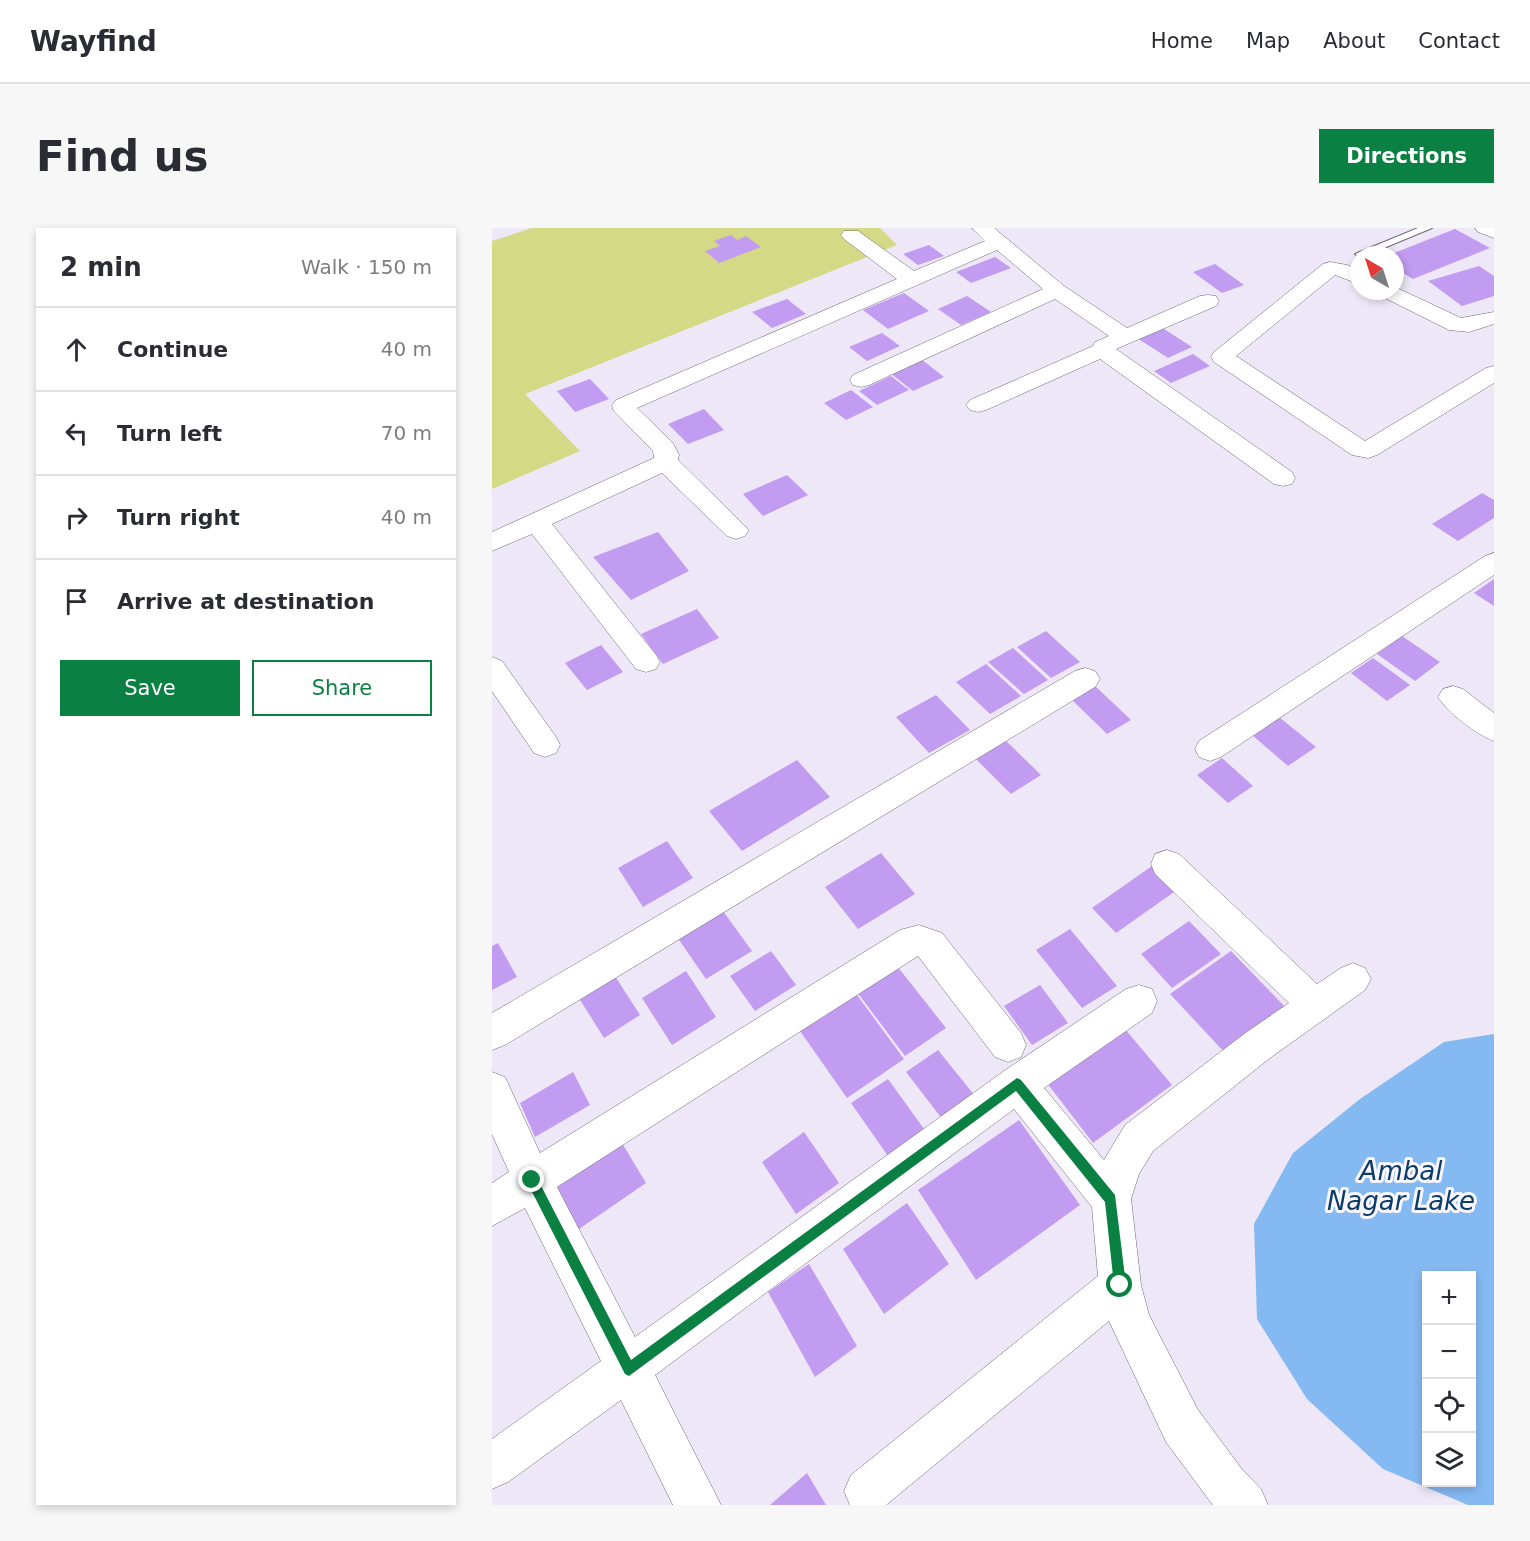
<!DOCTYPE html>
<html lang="en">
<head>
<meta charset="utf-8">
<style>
	:root { --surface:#fff; --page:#f7f7f7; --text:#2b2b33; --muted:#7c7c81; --line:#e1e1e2; --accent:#0b8043 }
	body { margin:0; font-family:"DejaVu Sans",sans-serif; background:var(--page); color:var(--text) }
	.controls { position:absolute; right:18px; bottom:18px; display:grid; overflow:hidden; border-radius:0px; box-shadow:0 3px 9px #0003 }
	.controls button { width:54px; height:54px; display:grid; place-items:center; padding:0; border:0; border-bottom:2px solid var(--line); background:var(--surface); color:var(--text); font:30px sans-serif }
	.compass { position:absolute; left:858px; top:18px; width:54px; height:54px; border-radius:50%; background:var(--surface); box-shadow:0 3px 9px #0003; rotate:321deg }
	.stop { position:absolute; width:18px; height:18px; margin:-14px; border:4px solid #0b8043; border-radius:50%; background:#fff }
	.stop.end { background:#0b8043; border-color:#fff; box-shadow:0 2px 6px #0008 }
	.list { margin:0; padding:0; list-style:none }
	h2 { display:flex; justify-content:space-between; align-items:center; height:78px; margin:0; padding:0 24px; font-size:26px }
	h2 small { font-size:20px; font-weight:400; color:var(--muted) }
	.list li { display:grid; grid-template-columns:39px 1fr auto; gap:18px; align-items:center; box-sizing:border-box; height:84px; padding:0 24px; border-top:2px solid var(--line) }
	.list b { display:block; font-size:22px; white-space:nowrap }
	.list em { font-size:20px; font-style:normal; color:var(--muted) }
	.actions { display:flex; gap:12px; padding:18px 24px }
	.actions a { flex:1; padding:14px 0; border:2px solid var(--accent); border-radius:0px; text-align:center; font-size:21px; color:var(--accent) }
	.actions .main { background:var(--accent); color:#fff }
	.icon { flex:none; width:33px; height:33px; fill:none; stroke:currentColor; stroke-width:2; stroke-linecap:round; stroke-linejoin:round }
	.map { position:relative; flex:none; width:1002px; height:1277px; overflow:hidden; border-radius:0px }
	header { display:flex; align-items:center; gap:36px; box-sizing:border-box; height:84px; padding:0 30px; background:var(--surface); border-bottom:2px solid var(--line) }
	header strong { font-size:28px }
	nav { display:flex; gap:33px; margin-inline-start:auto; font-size:21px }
	.intro { display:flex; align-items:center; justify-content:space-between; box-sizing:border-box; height:144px; padding:0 36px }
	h1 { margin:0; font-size:42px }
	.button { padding:15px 27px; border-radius:0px; background:var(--accent); color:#fff; font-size:21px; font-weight:700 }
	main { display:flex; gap:36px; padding:0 36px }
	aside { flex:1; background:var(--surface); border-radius:0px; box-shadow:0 3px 9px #0003 }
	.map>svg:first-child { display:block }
</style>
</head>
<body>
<header>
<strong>Wayfind</strong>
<nav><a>Home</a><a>Map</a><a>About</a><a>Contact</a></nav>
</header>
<div class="intro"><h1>Find us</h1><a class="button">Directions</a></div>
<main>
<aside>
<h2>2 min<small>Walk · 150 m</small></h2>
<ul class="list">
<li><svg class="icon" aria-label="ahead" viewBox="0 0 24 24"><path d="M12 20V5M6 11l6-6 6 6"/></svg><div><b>Continue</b></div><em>40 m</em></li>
<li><svg class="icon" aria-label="left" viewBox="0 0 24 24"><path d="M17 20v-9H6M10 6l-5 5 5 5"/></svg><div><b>Turn left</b></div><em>70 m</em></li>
<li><svg class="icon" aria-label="right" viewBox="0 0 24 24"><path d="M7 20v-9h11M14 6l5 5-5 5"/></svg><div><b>Turn right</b></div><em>40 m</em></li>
<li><svg class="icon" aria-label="arrive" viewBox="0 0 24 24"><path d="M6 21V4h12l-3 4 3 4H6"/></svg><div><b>Arrive at destination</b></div></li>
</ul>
<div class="actions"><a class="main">Save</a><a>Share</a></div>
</aside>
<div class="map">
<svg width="1002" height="1277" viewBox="0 0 1002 1277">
	<rect width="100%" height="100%" fill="#eee7f7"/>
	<path fill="#d4d986" d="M40,0h348l17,17 -372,149 55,57 -88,38v-248z"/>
	<path fill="#85b9f2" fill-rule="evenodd" d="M1002,806v471h-26l-85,-36 -76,-70 -50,-80 -3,-95 39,-71 67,-54 84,-57zM934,1048h46v206h-46z"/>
	<path fill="#c29cf0" d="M963,1l35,19 -77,31 -18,-11v-13h-6z
		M239,7l6,5 9,-4 15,11 -42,16 -14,-12 15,-5 -6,-5z
		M437,17l15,11 -26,9 -15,-11z
		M503,29l16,11 -40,15 -15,-11z
		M723,36l29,21 -22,8 -29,-21z
		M987,38l15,10v20l-32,10 -34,-25z
		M412,65l25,18 -41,18 -25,-19z
		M475,68l24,16 -30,13 -23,-16z
		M295,71l19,15 -34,14 -20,-16z
		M669,99l31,20 -24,11 -31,-20z
		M390,105l18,13 -33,15 -18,-14z
		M701,126l17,12 -39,17 -17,-12z
		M429,131l23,18 -31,14 -23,-18z
		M399,148l18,14 -32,15 -18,-14z
		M98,151l19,20 -34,13 -18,-21z
		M359,162l22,17 -27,13 -22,-17z
		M212,181l20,21 -36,14 -20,-20z
		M295,247l21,20 -45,21 -20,-22z
		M990,265l12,7v18l-36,23 -26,-17z
		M166,304l31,39 -58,29 -38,-43z
		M1002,351v27l-20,-13z
		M205,381l22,29 -56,26 -22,-30z
		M554,403l34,31 -29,16 -34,-31z
		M910,408l38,26 -25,19 -38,-27z
		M109,417l22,27 -36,18 -22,-27z
		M521,420l35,32 -24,14 -36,-32z
		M881,430l37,27 -23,16 -36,-28z
		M494,436l35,32 -31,18 -34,-32z
		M601,456l38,36 -24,14 -37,-36z
		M444,467l34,35 -41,23 -33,-36z
		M787,489l37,30 -28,19 -36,-31z
		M510,509l39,38 -30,19 -39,-39z
		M730,530l31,28 -25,17 -31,-28z
		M305,532l33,37 -88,54 -33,-40z
		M175,613l26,37 -50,29 -25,-39z
		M389,625l34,41 -57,35 -33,-42z
		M660,638l25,24 -61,43 -24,-25z
		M228,679l32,44 -46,28 -31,-45z
		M697,693l32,33 -49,34 -31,-34z
		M578,701l47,57 -35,22 -46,-58z
		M6,715l19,34 -25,13v-44z
		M279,723l25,34 -41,26 -25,-35z
		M739,723l56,58 -60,46 -57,-61z
		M405,738l49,62 -41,28 -48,-64z
		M194,743l30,46 -44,28 -30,-47z
		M121,745l27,42 -36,23 -27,-43z
		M548,757l28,38 -36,22 -28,-39z
		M365,767l47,64 -57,39 -47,-67z
		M633,801l47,56 -79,58 -46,-60z
		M446,822l37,46 -32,24 -37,-48z
		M81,844l17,33 -55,32 -15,-34z
		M396,851l39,54 -37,26 -39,-56z
		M527,892l61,85 -104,75 -58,-90z
		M312,904l35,51 -43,31 -34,-52z
		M130,915l24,40 -67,46 -23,-42z
		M415,975l42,61 -65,50 -41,-65z
		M317,1036l48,82 -42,31 -47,-85z
		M315,1245l19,32h-56z"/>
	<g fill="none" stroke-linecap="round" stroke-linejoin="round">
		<defs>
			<path id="service" d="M926,0h14l-65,27 -8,2 -4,-3z"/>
			<path id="minor" d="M480,0h22l70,58 63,42 73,-32 8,-1 8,1 3,5 -3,5 -100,43 176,123 3,6 -3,6 -9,2 -9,-2 -174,-125 -114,51 -8,2 -8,-2 -4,-5 4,-5 123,-54 2,-4 14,-6 -54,-37 -186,86 -8,2 -8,-2 -3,-5 3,-5 190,-86 -46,-39 -360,158 36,35 6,12 -1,5 71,70 -4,6 -9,3 -9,-3 -65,-63 -110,51 104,131 4,7 -4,7 -10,3 -10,-3 -104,-135 -40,17v-19l162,-74 -1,-7 -40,-41 -1,-5 4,-5 281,-121 -53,-40 -3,-4 3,-4h14l56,40 71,-30z
				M983,0h19v10l-16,-6z
				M838,34l17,3 12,5v14l-24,-9 -99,81 129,85 121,-73 8,-2v17l-117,72 -9,3 -16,-3 -138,-93 -3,-5 3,-5 109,-88z
				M903,59l66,31 33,-6v12l-25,8 -20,-2 -70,-35 -4,-4h20z
				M1002,325v22l-273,182 -11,4 -11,-4 -4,-8 4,-8 286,-185z
				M0,429l10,4 54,76 4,8 -4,8 -11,4 -11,-4 -42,-62z
				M593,440l10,3 5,8 -5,8 -590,358 -13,5v-37l583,-342z
				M961,458l10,3 31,24v28c-17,-6 -47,-29 -56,-44l5,-8z
				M675,622l12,4 138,130 24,-16 12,-5 12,5 6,11 -6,11 -95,68 -117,93 -14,23 -8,25 10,86 8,30 49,95 43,58 20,21 7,16h-55l-4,-5 -43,-58 -57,-121 -223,184h-36l-6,-14 7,-16 247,-199 -6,-69 -78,-98 -359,266 66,130h-48l-52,-105 -113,82 -16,7v-50l109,-78 -76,-153 -33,18v-43l17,-11 -17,-38v-62l13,5 35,76 360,-223 19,-5 23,8 79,100 5,12 -5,12 -13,5 -13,-5 -77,-101 -361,231 78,150 369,-266 122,-82 13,-4 13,4 5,12 -5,12 -108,75 60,72 21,-35 119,-91 45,-31 -134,-129 -4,-10 4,-10z"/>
		</defs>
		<use href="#service" stroke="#6d6775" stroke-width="2"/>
		<use href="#minor" stroke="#6d6775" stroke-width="1"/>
		<use href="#service" fill="#fff" fill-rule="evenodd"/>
		<use href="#minor" fill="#fff" fill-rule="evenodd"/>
	</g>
	<path fill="#0b8043" d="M525,850l4,2 94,115 11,90 -1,4 -5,2 -4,-2 -2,-4 -9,-83 -89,-111 -387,285 -4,-2 -99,-194 6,-6 4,2 95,184z"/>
	<g text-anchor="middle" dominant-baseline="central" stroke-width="6" stroke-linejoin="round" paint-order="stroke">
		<g font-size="26" font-style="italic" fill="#0c3d69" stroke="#f9f6fd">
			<text x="909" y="943">Ambal<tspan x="909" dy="30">Nagar Lake</tspan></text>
		</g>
	</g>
</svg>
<div class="controls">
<button>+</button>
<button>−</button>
<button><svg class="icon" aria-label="locate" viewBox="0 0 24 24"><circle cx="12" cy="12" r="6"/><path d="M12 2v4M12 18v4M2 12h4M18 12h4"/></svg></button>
<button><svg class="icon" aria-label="layers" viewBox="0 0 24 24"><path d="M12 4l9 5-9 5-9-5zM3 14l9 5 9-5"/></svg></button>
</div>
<svg class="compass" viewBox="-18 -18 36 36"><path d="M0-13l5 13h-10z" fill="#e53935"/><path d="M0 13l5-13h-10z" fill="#7c7c81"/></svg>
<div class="stop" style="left:628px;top:1057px"></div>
<div class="stop end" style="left:40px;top:952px"></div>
</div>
</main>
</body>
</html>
